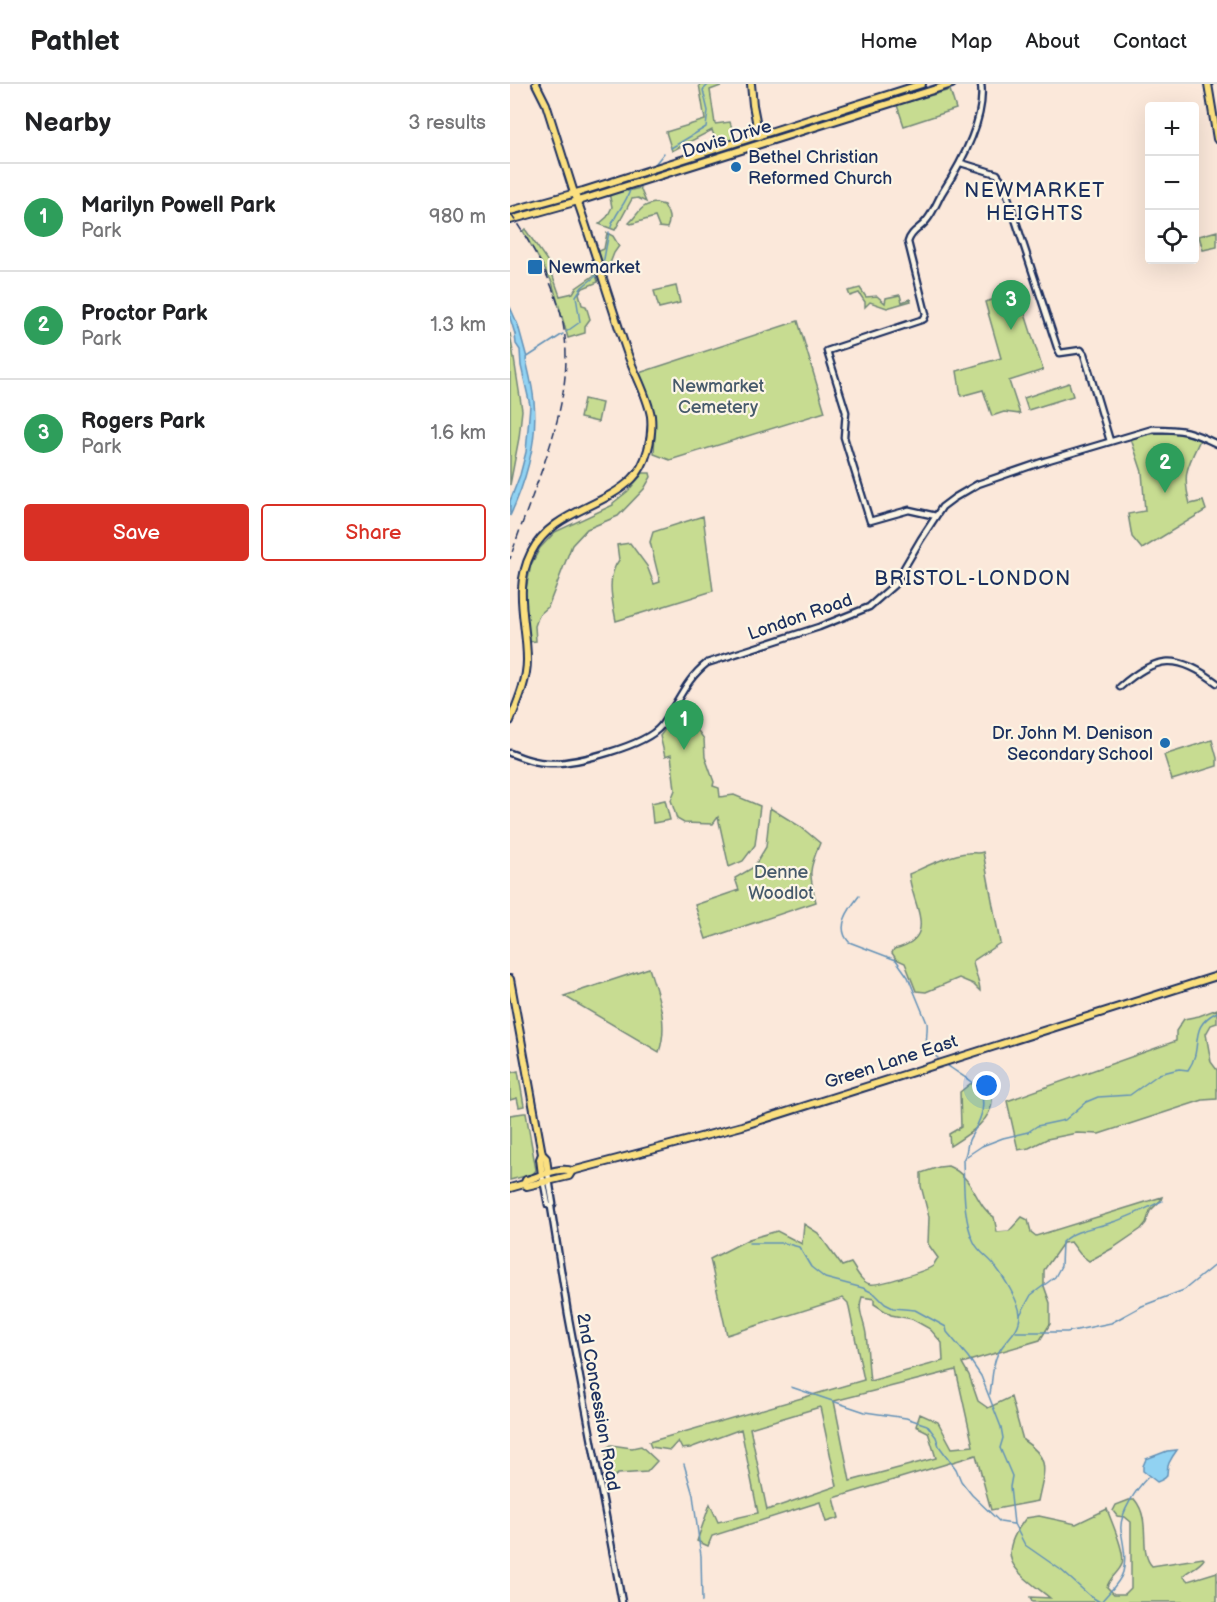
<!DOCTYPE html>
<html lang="en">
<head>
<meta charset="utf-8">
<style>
	:root { --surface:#fff; --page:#f2f2f2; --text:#202124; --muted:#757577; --line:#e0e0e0; --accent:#d93025 }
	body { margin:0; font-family:"Balsamiq Sans",sans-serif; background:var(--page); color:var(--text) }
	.controls { position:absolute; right:18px; top:18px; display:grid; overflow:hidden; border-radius:6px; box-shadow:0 6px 24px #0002 }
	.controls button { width:54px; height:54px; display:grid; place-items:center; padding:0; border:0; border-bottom:2px solid var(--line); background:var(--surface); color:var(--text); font:30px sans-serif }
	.you { position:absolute; left:477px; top:1002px; width:21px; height:21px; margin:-15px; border:4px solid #fff; border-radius:50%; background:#1a73e8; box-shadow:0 0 0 9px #1a73e833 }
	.badge { display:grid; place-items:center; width:39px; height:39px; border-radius:50%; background:var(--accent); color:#fff; font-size:20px; font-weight:700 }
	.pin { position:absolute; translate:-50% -50px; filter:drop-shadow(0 2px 3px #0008) }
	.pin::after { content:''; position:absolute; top:32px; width:21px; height:18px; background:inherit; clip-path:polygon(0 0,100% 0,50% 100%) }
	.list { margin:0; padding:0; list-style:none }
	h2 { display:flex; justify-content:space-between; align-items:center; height:78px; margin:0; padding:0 24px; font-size:26px }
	h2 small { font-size:20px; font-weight:400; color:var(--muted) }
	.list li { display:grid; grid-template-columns:39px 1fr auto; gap:18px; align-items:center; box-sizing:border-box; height:108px; padding:0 24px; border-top:2px solid var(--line) }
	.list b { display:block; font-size:22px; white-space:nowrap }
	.list p { margin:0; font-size:20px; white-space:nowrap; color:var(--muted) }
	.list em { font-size:20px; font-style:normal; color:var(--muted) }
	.actions { display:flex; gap:12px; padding:18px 24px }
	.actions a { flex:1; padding:14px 0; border:2px solid var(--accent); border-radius:6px; text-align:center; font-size:21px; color:var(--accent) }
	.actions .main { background:var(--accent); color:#fff }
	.icon { flex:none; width:33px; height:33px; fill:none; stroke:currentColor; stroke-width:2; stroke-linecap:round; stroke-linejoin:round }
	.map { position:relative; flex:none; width:707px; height:1518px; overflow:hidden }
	header { display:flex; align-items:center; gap:36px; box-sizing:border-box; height:84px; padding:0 30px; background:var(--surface); border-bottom:2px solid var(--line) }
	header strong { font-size:28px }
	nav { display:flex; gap:33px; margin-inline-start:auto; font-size:21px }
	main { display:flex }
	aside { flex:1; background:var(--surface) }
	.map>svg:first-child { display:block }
</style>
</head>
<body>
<header>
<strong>Pathlet</strong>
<nav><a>Home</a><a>Map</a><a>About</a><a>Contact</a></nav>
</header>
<main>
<aside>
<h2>Nearby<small>3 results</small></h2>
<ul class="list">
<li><span class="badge" style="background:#2e9e5b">1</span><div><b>Marilyn Powell Park</b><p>Park</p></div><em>980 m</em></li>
<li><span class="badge" style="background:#2e9e5b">2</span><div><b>Proctor Park</b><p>Park</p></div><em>1.3 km</em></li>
<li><span class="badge" style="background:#2e9e5b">3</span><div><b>Rogers Park</b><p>Park</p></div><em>1.6 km</em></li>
</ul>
<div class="actions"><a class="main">Save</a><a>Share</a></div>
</aside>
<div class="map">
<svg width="707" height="1518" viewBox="0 0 707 1518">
	<rect width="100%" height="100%" fill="#fbe8da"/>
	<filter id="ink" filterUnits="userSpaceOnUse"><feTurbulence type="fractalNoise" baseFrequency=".0167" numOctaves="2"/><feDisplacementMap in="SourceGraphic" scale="12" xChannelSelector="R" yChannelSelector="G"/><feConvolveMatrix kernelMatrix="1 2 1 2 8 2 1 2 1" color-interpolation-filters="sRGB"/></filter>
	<g filter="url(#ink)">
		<path fill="#c7dc91" stroke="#718678" stroke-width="1.5" fill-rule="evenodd" d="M189,0h27l-16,6 5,34 15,-2 5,16 -18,6 -5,-14 -40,21 -6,-19 39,-12z
			M440,6l6,19 -52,17 -7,-21z
			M120,102l-2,5 12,-3 6,14 -8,-4 -6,1 -17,31 -16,-6 8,-7 5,-10 -3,-14z
			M146,119l8,2c5,9 7,14 3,23l-8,-1 -4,-10 -24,7 -2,-1c11,-10 10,-18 27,-20z
			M15,145l23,33 12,34 13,-3 3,-5 20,-14 2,8 -15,6 -4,5 3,12 4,1 4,13 -5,7v7l-17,5 -16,-56 -29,-51z
			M707,147v16l-14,3 -4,-14z
			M97,149l6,3 6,10 -5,7 -9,23 -8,-24 7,-3z
			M166,202l4,17 -21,5 -5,-17z
			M350,204l6,9 11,-1 8,7 1,-5 14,-3 2,7 8,-3 1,2 -24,7 -17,-6 -5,5v-5l-6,-9 -9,3 -2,-5z
			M508,208l25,78 -34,11 11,33 -16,-2 -12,4 -9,-26 -22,6 -4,-25 44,-13 -16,-56z
			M288,237l27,91 -155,48 -16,-6 1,-22 -2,-24 -14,-35z
			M0,249l12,77 -3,28 -9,47z
			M559,299l4,13 -45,14 -4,-12z
			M74,315l18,4 -4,19 -18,-4z
			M655,349l17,1 18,6c-13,27 -18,34 -10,64l13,-3 3,9 -64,39 -10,-12 -4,-23 17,-3 -3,-39 -11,-33 18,-5z
			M133,389h7l1,4 -7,12 -26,27 -31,13 -15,16 -24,62 -9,8 -4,11 1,15 -7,1 -5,-44 7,-33 9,-17 15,-16 58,-27v-2l15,-12z
			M193,432l10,75 -97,30c-4,-21 -10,-44 3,-61l-2,-15 13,-2 17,23 7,18 6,-2 -10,-40 3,-10z
			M170,625l10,16 9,7 5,7 1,18 9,25 -1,4 6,2 1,9 14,-2 26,11 -5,39 -12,16 -14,6 -11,-50 -5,7 -29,-1 -7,-4 -6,-19 4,-10 -4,-35 -6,2 -5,-21z
			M702,656l5,18v8l-45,14 -8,-25z
			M155,716l5,20 -17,3 -2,-20z
			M260,724l31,19 19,16c-12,28 -11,31 -4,59l-110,37 -11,-34 44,-15 -4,-12 19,-11 12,-20z
			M473,768l17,91 -27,18c1,11 7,19 7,30l-7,-7 -14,-6 -33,14 -10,-1 -11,-28 -9,-4 -4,-6 2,-4c47,-11 17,-45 15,-75 16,-7 42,-20 59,-21 6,-1 9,1 15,-1z
			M139,884c9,28 20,55 10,84l-95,-56z
			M707,925v14l-6,2 -5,9 5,28 6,8v29l-14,1 -104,34 -22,-1 -30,6 -18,9 -11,2 -11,-49 169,-60v-10l8,-12 15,-3z
			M8,987l6,35 -5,1 -2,-9 -7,2v-27z
			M468,999c9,2 13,5 14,15 2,22 -26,38 -42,48l-1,-12 12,-7 -1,-35 10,-8z
			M14,1029h2l10,57 -3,4 -23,6v-65z
			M438,1082c27,11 28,41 46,51l3,15 12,-1 13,-14 6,3 3,12 5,4 126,-39 -1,3 -11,11 -4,12 -5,6 -28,19 -24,13 -9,-7 -9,-12 -8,1 -19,27v16l6,17v21l-10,16 -78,23 7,12 9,26 10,7 23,-11 12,43c29,19 21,31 15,61l-47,9 -15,-55 -142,43 5,20 -13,4 -6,-20 -108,34 -4,10 -11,-5 13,-37 8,18 40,-9 -17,-84 -51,19 -8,1 -4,-8 -8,9 -19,-3 -2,-5 215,-62 -16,-77 -5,-5 -116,37 -17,-76 39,-20 28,-8 25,13 2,-20 14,9 24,33 9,-3c5,7 10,19 19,21 7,2 56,-13 63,-18 1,-2 3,-6 5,-8l-10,-14 1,-27 -8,-31v-13l18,-6zM352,1213l12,2v5l17,11 21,4 18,10 12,14 1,18 -73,20c-2,-15 -2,-32 -4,-47 -2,-14 -9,-23 -4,-37zM446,1286l17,76 -21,2 -14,-26 -18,-8 -4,12 12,6 8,26 -86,23 -16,-80zM310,1323l17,79 -70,24 -17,-82z
			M101,1361l21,3 9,-2 16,15 -10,11 -29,2 -7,5 -6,-30z
			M619,1416h6c17,21 3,52 17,66l51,-8 1,1c-5,8 -14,10 -21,17l5,5 29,-9v30h-185l-2,-5 20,1c-34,-27 -57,-38 -24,-80l13,-2 37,8 31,-15c4,12 19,44 15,55 -4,10 -12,12 -15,23l7,7h11l6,-6v-66l-6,-5 -8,-1 -4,-5 3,-6z"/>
		<path fill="#91d2f2" stroke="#6291b7" stroke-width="1.5" d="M0,223l8,18 9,33 -1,2c3,13 7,28 8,42 4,38 -8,79 -24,114v-15l10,-26 6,-23 4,-47 -9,-39 -1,-16 -4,-6 -1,-10 -5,-16z
			M667,1366c-3,4 -6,9 -8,13 -5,11 4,13 -12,19l-14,-11v-5l3,-7 21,-8z"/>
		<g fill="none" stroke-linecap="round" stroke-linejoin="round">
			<path stroke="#6291b7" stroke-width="1.5" d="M161,64l35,-21 2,-16 -5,-21 6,-6
				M146,79l8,-10
				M101,143c4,-14 15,-23 19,-37
				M93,180l6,-32
				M56,248l14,-10 -4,-26 6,-9 14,-11
				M16,274l37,-24
				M349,812c-10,13 -24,31 -10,46l47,18 12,17 19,46c1,9 -2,17 0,27l11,8
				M437,981c7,6 26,16 31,23 11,17 1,35 -8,50 -4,7 -2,15 -7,22 1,25 0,60 11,82 5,11 15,15 21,24 8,10 25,37 25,49 0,19 -19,26 -24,43 -4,11 -4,25 -6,36
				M457,1072l15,-10 21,-8 25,-6 9,-6 28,-6 21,-18 12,-5 32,-2 29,-21 20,-5 9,1c17,-24 -2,-42 29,-58
				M239,1159h35l15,4 12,20 14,11 38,10 12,6 10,10 8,4 22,2 31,17 1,5 21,25 13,19 20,51 2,11 -3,10 12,28 -2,11 4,37 11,21 36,25 29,26 10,6
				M510,1231l11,-20 24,-18 6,-11 1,-24c12,-12 32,-14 48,-19 18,-5 35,-14 52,-22
				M506,1248h51l44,-9 31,-17 42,-16 33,-27
				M281,1303l74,25 41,6 21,7 9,12 3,9 17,23 5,12 11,14 28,27 13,2
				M174,1380l9,31 8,61 1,46
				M591,1518c7,-9 19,-19 22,-30 4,-15 0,-28 -2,-42 -2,-16 16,-42 27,-53"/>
			<defs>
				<path id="minor" d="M451,79l36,11 6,8 54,165 3,6 21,-3 3,4 26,87
					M426,432l-27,-6 -39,11 -26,-84 2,-25 -19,-61 97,-32 2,-5 -18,-72c3,-11 12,-13 18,-21 7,-8 11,-19 16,-28 18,-28 44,-75 39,-109
					M610,603c36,-32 58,-34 97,-4
					M0,669c13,5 26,10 40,10 25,1 95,-17 111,-37 17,-22 23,-45 46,-63l112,-36 50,-20 25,-22 27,-46 21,-32 12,-9 24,-14 67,-23 108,-32c31,0 37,2 64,15
					M38,1089l5,31 -2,3 17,107 54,288
					M33,1095l5,26 3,2"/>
				<path id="major" d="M26,0l10,20 28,89
					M241,0l2,21 6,31
					M698,0l9,55
					M0,127l73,-20 339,-107
					M0,136l75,-21 367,-115
					M0,637c8,-20 17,-40 17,-61 0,-38 -14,-71 4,-107 21,-42 70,-44 101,-74 15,-14 21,-43 19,-63 -4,-22 -17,-43 -24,-64 -18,-52 -33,-104 -51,-155
					M0,895l32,175 -2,5 2,16
					M32,1070l4,4 2,15
					M14,1100l2,-4c13,-3 33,-14 46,-9l170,-45 475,-150
					M0,1104l14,-4 3,2 42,-10 3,-5"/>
			</defs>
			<use href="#minor" stroke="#1b2f5e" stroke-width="9"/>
			<use href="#major" stroke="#1b2f5e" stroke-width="10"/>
			<use href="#minor" stroke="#fcf5e5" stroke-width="4.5"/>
			<use href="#major" stroke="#fbe080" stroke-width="6"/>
			<path stroke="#1b2f5e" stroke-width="1.5" stroke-dasharray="9 4.5" stroke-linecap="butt" d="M0,129c21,31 40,62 50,98 23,82 -26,171 -50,248"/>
		</g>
	</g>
	<g fill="#1f6fb2" stroke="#fcf5e5" stroke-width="2">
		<circle cx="226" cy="83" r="6"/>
		<rect x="17" y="175" width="16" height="16" rx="3"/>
		<circle cx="655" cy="659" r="6"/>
	</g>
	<g text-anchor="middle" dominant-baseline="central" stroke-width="4.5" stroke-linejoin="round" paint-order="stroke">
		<g font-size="18" fill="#1b2f5e" stroke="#fcf5e5">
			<text transform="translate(217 55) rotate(-17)">Davis Drive</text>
			<text transform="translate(290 533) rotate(-19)">London Road</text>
			<text transform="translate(381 978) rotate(-18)">Green Lane East</text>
			<text transform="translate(88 1318) rotate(80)">2nd Concession Road</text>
		</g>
		<g font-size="18" fill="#1b2f5e" stroke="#fcf5e5" text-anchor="start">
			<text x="238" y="73">Bethel Christian<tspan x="238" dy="21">Reformed Church</tspan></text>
			<text x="38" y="183">Newmarket</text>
			<text x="643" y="649" text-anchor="end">Dr. John M. Denison<tspan x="643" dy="21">Secondary School</tspan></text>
		</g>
		<g font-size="18" fill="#465a6b" stroke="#fcf5e5">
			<text x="208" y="302">Newmarket<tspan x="208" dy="21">Cemetery</tspan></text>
			<text x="271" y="788">Denne<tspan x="271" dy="21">Woodlot</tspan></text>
		</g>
		<g font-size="20" letter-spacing="1.5" fill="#1b2f5e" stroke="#fcf5e5">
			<text x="525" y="107">NEWMARKET<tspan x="525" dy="23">HEIGHTS</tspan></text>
			<text x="463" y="495">BRISTOL-LONDON</text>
		</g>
	</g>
</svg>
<div class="controls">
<button>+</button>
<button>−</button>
<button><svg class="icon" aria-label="locate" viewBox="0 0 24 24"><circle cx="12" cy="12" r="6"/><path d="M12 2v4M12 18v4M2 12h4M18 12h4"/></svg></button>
</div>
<div class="you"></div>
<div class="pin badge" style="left:174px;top:666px;background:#2e9e5b">1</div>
<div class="pin badge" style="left:655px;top:409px;background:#2e9e5b">2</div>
<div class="pin badge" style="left:501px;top:246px;background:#2e9e5b">3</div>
</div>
</main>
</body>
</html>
